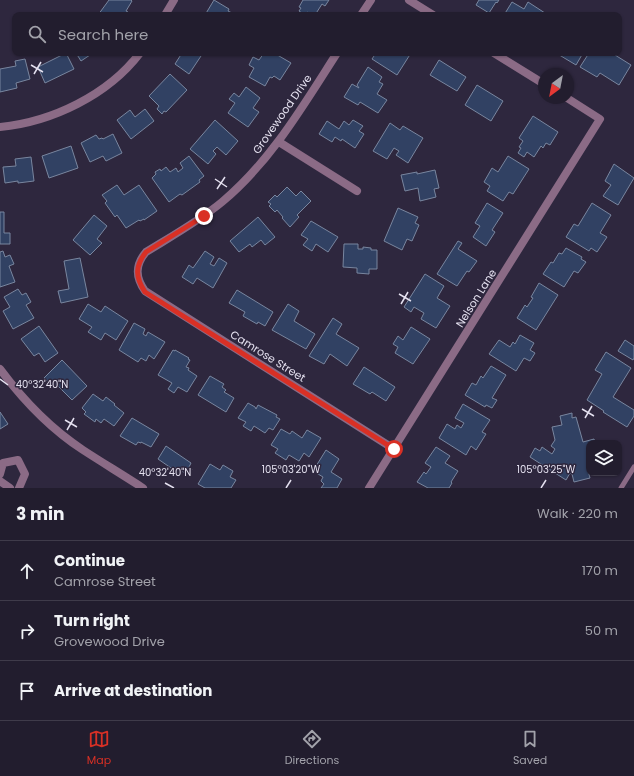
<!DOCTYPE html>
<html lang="en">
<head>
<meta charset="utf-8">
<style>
	:root { --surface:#221d2e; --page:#2e2a3a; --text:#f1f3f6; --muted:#a2a2aa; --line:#3f3b4a; --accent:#d93025 }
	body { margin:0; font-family:Poppins,sans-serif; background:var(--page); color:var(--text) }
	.controls { position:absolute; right:12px; bottom:12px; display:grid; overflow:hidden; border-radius:8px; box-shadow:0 1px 3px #0004 }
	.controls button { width:36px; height:36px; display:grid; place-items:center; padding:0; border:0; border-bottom:1px solid var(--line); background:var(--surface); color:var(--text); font:20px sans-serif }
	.compass { position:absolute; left:538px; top:68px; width:36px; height:36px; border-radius:50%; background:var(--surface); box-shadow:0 1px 3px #0004; rotate:212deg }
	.stop { position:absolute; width:12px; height:12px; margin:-9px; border:3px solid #d93025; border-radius:50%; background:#fff }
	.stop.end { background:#d93025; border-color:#fff; box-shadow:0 1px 4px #0008 }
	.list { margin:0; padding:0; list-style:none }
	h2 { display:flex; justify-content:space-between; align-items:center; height:52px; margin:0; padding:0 16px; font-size:17px }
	h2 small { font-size:13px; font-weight:400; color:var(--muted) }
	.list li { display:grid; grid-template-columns:26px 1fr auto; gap:12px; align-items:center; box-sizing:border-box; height:60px; padding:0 16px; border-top:1px solid var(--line) }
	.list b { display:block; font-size:15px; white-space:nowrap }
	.list p { margin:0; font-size:13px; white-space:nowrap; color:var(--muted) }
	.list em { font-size:13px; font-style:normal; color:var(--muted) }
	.icon { flex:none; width:22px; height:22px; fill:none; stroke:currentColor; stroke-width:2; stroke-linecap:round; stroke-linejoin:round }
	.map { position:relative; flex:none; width:634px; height:488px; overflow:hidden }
	.search { position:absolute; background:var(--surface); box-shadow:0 1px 3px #0004; left:12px; right:12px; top:12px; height:44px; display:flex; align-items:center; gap:10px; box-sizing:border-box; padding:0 14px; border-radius:8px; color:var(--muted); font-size:15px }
	.sheet { height:232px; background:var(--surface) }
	nav { display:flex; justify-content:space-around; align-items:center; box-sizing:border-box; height:56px; border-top:1px solid var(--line); background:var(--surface); font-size:11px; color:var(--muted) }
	nav a { display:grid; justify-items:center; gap:2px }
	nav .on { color:var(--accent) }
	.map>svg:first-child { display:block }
</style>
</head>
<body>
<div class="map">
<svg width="634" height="488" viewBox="0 0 634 488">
	<rect width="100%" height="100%" fill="#2e273e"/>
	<path fill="#314163" stroke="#79869f" d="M109,0h22l1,1 -6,10 2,1 -2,3h-28z
		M214,0l15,9 -1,2 6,3 -1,1h-28z
		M303,0h26l-4,6 -3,-2 -7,11h-3l-5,-3 -2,3 -6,-4 2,-3 -2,-1z
		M479,0h20l-2,3 -1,-1 -7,11 -13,-8z
		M512,2l12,7 4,-7 20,13h-44z
		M66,53l8,16 -29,14 -7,-16z
		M76,53h17l-12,8z
		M182,53h21l-14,21 -14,-10z
		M264,53h10l17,10 -11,17 -6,-4 -2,2 -2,-1 -5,9 -16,-9 5,-9 -5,-3 4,-8 6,3z
		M376,53h35l-14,22 -25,-16z
		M556,53h27l-7,12z
		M589,53h27l-1,2 16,10 -12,20 -19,-12 -3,4 -17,-10z
		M25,59l5,20 -14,4 1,5 -17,4v-23l16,-3 -1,-5z
		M439,60l27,17 -9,14 -27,-16z
		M368,67l14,10 -3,5 4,2 -6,10 10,6 -9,13 -18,-11 -2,3 -14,-8 8,-13 7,4 -2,-3z
		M170,74l17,16 -21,22 -2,-1 -2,3 -5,-5 2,-3 -10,-10z
		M477,85l26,16 -12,20 -26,-16z
		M246,87l14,11 -7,10 6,4 -11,15 -20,-14 7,-10 -6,-4 5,-6 5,4z
		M145,109l9,12 -23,18 -14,-19 13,-10 5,7z
		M533,116l25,16 -8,13 -4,-2 -3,5 -2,-2 -7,11 -7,-5 -3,5 -6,-4 3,-5 -2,-1 4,-6 -4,-3z
		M215,120l23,21 -12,14 -9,-8 -4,4 3,3 -8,10 -18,-15z
		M353,120l10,6 -4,5 5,3 -9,14 -13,-9 -1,2 -6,-4 -3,5 -13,-8 8,-13 12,8 5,-8 5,4z
		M390,123l10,7 3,-4 20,12 -15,25 -12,-8 3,-4 -5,-3 -7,11 -14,-8z
		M113,134l9,19 -16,8 -3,-5 -13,6 -9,-19 15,-8 3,4 3,-1 1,1z
		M71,146l7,22 -29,10 -7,-22z
		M189,156l15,20 -5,4 1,2 -18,13 -2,-1 -11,8 -17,-24 4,-4 -1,-2 5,-3 1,2 5,-4 4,5 6,-4 2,4 5,-4 -3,-5z
		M508,156l21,13 -16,25 -4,-2 -6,9 -16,-10 3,-5 -6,-4 8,-14 6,4z
		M31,157l3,24 -16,2v-2l-13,2 -2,-16 13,-1 -1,-7z
		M614,164l20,14 -16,27 -15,-9 8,-11 -6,-4z
		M435,170l4,18 -5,1 2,8 -16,4 -2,-13 -13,3 -4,-16 16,-3v2z
		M117,185l7,10 15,-10 18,26 -13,9v-1l-4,2 -1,-1 -13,8 -9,-13 -2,2 -10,-14 2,-2 -5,-6z
		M287,187l9,9 5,-5 10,10 -14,14 2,2 -9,10 -8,-9 1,-1 -6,-7 -2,2 -6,-6 2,-2 -3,-2 7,-7 2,2z
		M487,203l16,10 -11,17 3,2 -9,14 -13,-9 7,-11 -5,-3z
		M592,203l19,12 -11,18 7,4 -10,15 -6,-4 -2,3 -23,-14 8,-13 4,2z
		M398,208l20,9 -3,6 4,2 -7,16 -5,-2 -5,11 -18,-9z
		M0,212h4v21h6v11h-10z
		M94,215l13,11 -10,13 5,4 -12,12 -17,-15z
		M258,217l17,20 -10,8 -4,-5 -9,7 -2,-3 -11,8 -9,-11z
		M311,221l27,16 -10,15 -12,-8 -4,7 -9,-6 5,-6 -7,-4z
		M458,241l4,2 -4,6 19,12 -8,11 -2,-1 -10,15 -20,-12z
		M344,244h14v5h5v-2l8,1v2h6v19h-8v5l-12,-1v-5l-14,-1z
		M566,248l16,9 -1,2 5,3 -8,11 -4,-2 -10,16 -21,-13 8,-12 2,1 6,-10 3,1z
		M3,251l2,6 5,-2 4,9 -5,2 6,16 -15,5v-35z
		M205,251l9,6 -4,7 4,2 5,-8 8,5 -14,25 -16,-10 -4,6 -11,-7 7,-12 4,3z
		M80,258l8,39 -27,6 -3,-12 11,-2 -5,-28z
		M425,274l19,12 -7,12 13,8 -14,22 -15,-9 3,-6 -10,-6 -3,5 -7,-5z
		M539,283l19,12 -22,35 -19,-12 8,-13 2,2 6,-9 -2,-1z
		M18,289l4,6 4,-2 5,9 -5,3 8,13 -21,11 -10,-18 7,-4 -6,-10z
		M237,290l36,22 -8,14 -7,-4 -1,2 -14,-8 2,-4 -16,-9z
		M88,304l13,8 4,-6 23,15 -12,19 -11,-7 -4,7 -13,-8 4,-5 -13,-8z
		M288,304l11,7 -5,10 21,13 -9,15 -34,-19z
		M333,318l9,6 -6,10 23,14 -12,18 -17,-12 -6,10 -15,-8z
		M134,323l11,6 -2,5 3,2 2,-4 17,10 -11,17 -5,-4 -3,6 -5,-3 -3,4 -19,-12z
		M39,326l19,27 -13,9 -6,-9 -5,3 -13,-17z
		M411,327l19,12 -17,25 -18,-11 3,-6 -5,-3 5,-8 5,4z
		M520,335l14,8 -4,7 5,3 -5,8 -6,-3 -8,13 -27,-17 10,-14 11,7 3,-5 2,2z
		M625,340l9,6v12l-1,2 -15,-9z
		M173,350l2,1v-1l14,8 -1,1 2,1 -4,7 3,1 -1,2 9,6 -10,16 -9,-5 -4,6 -6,-4 4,-6 -14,-8z
		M606,352l25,16 -18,29 21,13v6l-7,11 -24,-15 1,-1 -17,-11 15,-26 -7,-4z
		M62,360l25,26 -15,14 -15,-15 -3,3 -10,-10z
		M491,366l15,9 -14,23 5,2 -5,8 -6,-3 -1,2 -20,-12 7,-12 4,2 5,-9 2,2z
		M364,367l31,20 -9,14 -14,-9 -2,2 -17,-10z
		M210,376l14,8 -2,3 4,3 -2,2 10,6 -8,14 -28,-17z
		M93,394l10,7 3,-4 9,7 -1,1 10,8 -10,13 -10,-7 -3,4 -5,-4 -1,3 -11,-8 2,-2 -4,-4z
		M248,403l7,4 1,2 2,-4 19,10 -1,2 4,2 -7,11 -4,-2 -4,5 -11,-7 -3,5 -8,-5 3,-4 -8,-4z
		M463,404l27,16 -8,12 4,2 -10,16 -5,-4 -5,9 -27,-17 8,-14 8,5 2,-4 4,3 3,-5 -9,-5z
		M0,412l8,12 -8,5z
		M572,413v5l4,-1 7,25 11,-3 1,4h-6v24h-2l3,11 -16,4 -2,-8 -2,-1 -4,7 -36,-23 5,-9 5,3 2,-4 10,7 3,-5 -4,-3 4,-6 -3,-13 10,-2 -2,-9z
		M132,418l27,16 -8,13 -10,-5v1l-3,-1 -2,3 -16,-9z
		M281,429l9,5 2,-3 10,7 5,-8 14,8 -12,19 -5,-4 -5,8 -10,-6 -3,5 -11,-7 3,-4 -7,-4z
		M166,446l25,17 -2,4 3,2 -2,3 -3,-2 -2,3 -7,-4v1l-4,-3 -1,1h-2l-13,-9z
		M436,447l14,9 -5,7 13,8 -7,11 1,1 -3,5h-21l-11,-6 7,-10 2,2 5,-7 -6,-4z
		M326,450l13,9 -8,13 11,7 -5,9h-16l3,-4 -3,-3 2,-4 -10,-6z
		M210,464l10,6 3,-5 10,6 -3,6 6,3 -5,8h-26l-7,-4z"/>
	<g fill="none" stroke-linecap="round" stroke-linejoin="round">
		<path stroke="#8b6b86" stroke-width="5" d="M621,488l13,-21"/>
		<path stroke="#8b6b86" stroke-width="8" d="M409,0l24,15
			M165,15l9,-15
			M361,15l10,-15
			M337,53c-34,53 -66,108 -115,149 -23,19 -50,34 -76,50 -11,13 -11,25 -1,39l249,158
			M494,53l50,31
			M0,127c52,-5 108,-32 140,-74
			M279,142l78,49
			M0,369c23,31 51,60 83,81 20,13 40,25 60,38
			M0,474l3,-11 15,-3 7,14 -6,14
			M0,481l10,7
			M369,488l231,-369 -33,-21"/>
	</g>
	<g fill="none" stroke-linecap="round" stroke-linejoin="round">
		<path stroke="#d93025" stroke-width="5" d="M204,216l-58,36c-11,14 -11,25 -1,40l249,157"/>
	</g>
	<path fill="none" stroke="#e4e0ef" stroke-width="1.5" d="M31,65l12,7M34,74l7,-12M215,179l12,8M217,189l8,-12M399,294l12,7M401,304l7,-12M0,379l8,6M582,409l12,7M585,418l7,-12M65,420l12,7M67,430l7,-12M165,483l9,5M286,488l5,-8M541,488l5,-8"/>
	<g text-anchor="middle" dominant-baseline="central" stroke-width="3" stroke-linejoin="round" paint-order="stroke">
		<g font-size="11" fill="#e4e0ef" stroke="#2e273e">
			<text transform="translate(282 114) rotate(-55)">Grovewood Drive</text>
			<text transform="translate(476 298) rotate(-58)">Nelson Lane</text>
			<text transform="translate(268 356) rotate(32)">Camrose Street</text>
		</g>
	</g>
	<g font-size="10" text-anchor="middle" fill="#e4e0ef" stroke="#2e273e" stroke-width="3" stroke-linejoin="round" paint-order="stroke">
		<text x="42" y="388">40°32'40"N</text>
		<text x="291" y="473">105°03'20"W</text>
		<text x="546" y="473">105°03'25"W</text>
		<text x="165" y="476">40°32'40"N</text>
	</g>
</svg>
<div class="controls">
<button><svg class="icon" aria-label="layers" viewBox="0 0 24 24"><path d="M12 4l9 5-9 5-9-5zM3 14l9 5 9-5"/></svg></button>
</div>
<svg class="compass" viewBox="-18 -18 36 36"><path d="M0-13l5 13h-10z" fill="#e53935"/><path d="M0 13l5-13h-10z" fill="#a2a2aa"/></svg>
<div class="stop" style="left:394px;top:449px"></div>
<div class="stop end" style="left:204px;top:216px"></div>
<div class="search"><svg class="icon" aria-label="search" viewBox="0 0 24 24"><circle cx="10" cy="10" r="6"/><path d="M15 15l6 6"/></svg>Search here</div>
</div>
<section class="sheet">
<h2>3 min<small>Walk · 220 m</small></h2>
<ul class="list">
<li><svg class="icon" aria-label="ahead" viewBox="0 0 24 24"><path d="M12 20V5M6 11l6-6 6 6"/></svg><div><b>Continue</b><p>Camrose Street</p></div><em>170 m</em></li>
<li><svg class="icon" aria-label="right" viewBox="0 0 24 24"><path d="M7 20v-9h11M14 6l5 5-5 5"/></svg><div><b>Turn right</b><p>Grovewood Drive</p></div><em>50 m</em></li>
<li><svg class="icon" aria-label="arrive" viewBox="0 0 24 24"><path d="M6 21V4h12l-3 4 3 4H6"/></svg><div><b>Arrive at destination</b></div></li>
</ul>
</section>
<nav>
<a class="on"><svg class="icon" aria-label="map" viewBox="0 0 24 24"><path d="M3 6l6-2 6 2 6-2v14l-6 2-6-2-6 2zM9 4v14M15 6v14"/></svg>Map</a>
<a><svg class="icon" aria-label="directions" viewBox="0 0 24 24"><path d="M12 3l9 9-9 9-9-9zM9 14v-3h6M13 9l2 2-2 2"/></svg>Directions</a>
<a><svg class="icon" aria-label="saved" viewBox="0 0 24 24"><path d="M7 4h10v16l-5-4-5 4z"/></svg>Saved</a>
</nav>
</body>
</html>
